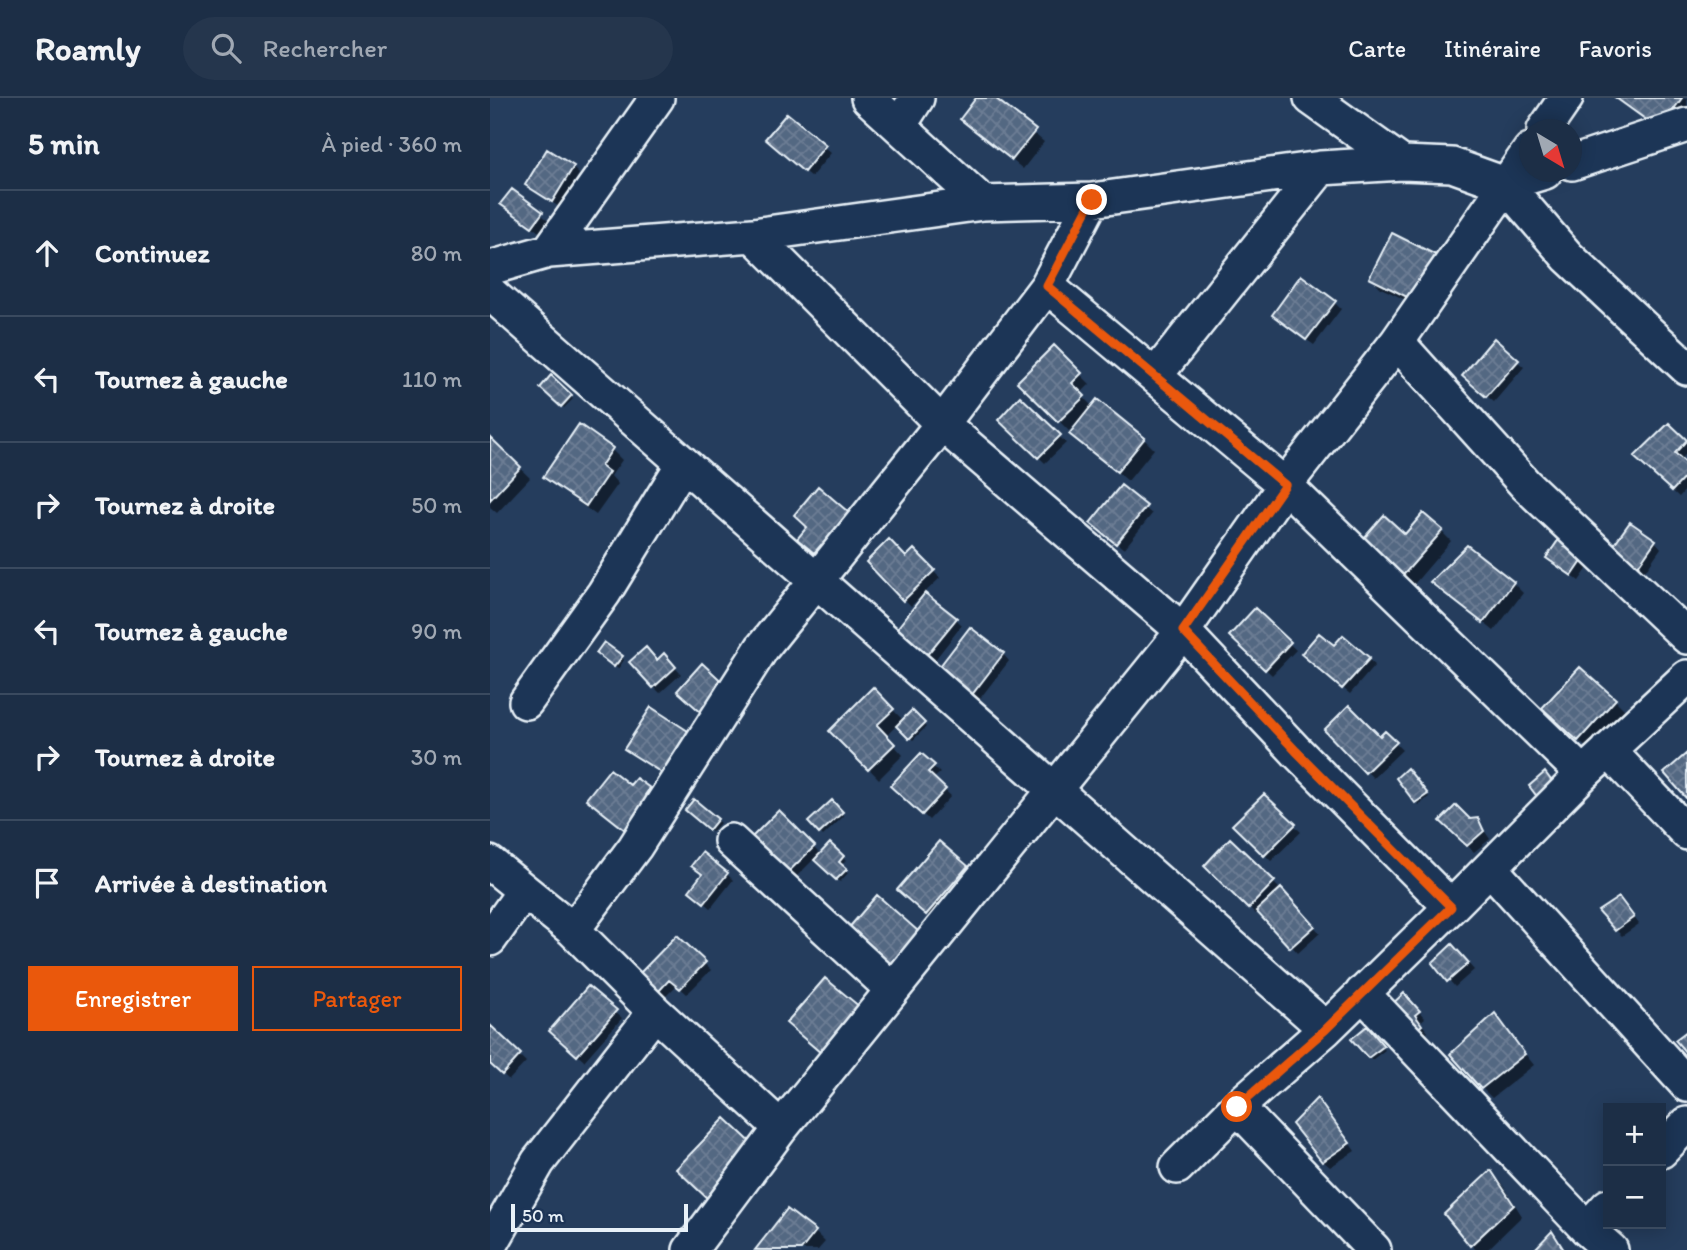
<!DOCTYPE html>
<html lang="fr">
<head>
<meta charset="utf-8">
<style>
	:root { --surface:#1c2e46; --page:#25364d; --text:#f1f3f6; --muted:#a0a8b3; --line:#3a4a5f; --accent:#ea580c }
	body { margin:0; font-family:Itim,sans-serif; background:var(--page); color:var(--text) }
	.controls { position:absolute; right:21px; bottom:21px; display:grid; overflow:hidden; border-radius:0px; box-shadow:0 4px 18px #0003 }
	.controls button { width:63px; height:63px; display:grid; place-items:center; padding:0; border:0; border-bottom:2px solid var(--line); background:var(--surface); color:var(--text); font:35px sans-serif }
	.compass { position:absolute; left:1029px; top:21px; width:63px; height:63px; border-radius:50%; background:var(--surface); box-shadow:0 4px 18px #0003; rotate:142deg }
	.scale { position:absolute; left:21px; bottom:18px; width:177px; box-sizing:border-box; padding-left:7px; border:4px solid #e8f1f8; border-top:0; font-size:19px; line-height:24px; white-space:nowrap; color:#e8f1f8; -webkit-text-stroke:5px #1d3557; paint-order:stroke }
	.stop { position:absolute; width:21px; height:21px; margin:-16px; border:5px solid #ea580c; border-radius:50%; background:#fff }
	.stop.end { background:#ea580c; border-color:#fff; box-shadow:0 2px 7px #0008 }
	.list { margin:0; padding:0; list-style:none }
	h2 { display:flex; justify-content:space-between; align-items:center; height:91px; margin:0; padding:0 28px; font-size:30px }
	h2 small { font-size:23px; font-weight:400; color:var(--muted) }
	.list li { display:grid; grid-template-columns:46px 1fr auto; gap:21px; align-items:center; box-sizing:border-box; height:126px; padding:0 28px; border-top:2px solid var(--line) }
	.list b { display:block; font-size:26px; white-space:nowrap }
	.list em { font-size:23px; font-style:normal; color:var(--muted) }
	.actions { display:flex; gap:14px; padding:21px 28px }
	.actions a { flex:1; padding:16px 0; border:2px solid var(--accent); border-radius:0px; text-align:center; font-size:24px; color:var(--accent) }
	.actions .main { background:var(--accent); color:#fff }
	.icon { flex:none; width:38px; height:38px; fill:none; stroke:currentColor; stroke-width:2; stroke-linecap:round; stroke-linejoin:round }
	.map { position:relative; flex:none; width:1197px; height:1152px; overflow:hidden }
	header { display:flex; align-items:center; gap:42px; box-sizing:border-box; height:98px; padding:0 35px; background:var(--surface); border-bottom:2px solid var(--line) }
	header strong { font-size:33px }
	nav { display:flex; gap:38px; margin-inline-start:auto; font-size:24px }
	.search { width:490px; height:63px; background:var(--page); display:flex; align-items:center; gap:18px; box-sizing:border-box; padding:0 24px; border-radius:38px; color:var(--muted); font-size:26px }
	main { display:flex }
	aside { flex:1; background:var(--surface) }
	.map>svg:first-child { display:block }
</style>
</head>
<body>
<header>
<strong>Roamly</strong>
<div class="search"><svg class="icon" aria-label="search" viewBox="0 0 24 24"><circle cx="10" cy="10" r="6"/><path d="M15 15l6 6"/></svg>Rechercher</div>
<nav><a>Carte</a><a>Itinéraire</a><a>Favoris</a></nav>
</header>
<main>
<aside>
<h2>5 min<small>À pied · 360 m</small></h2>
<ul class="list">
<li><svg class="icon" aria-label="ahead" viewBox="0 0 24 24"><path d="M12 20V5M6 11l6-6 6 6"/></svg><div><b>Continuez</b></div><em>80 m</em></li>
<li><svg class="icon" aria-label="left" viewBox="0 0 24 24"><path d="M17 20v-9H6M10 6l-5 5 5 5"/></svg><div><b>Tournez à gauche</b></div><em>110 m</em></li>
<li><svg class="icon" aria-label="right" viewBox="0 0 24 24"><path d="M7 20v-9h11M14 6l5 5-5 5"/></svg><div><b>Tournez à droite</b></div><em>50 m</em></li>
<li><svg class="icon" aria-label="left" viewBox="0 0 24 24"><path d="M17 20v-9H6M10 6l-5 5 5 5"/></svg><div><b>Tournez à gauche</b></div><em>90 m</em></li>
<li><svg class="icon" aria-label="right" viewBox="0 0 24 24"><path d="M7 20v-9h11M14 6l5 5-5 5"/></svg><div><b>Tournez à droite</b></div><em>30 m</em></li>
<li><svg class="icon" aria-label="arrive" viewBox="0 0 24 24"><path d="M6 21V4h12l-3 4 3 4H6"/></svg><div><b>Arrivée à destination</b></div></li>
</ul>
<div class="actions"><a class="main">Enregistrer</a><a>Partager</a></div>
</aside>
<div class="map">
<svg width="1197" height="1152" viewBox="0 0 1197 1152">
	<defs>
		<pattern id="building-cross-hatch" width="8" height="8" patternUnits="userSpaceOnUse" patternTransform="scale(1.75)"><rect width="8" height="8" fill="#536782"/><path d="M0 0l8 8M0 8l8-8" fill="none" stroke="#6c7d94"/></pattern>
	</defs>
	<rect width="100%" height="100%" fill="#253d5d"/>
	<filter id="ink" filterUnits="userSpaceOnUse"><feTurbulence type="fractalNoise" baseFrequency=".0143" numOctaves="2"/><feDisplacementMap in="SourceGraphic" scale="14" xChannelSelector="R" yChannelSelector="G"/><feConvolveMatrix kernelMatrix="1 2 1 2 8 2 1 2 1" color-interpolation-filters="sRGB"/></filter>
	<g filter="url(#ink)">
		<path fill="#0007" d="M488,0h14l52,44 -21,27 -51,-41z
			M1127,0h70v16l-17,24z
			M297,17l44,38 -20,24 -38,-32z
			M83,70l6,6 -20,33 -32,-22z
			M22,94l36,28 -9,12 -36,-28z
			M945,158l1,2h-4l-22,44 -29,-14 -10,-10z
			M844,204l7,7 -27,36 -34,-24z
			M564,250l36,36 -10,10 13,13 51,32 10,10 -26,32 -56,-47 8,-11 -2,-1 -9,9 -49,-49z
			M1027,263l7,6 -30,35 -24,-20z
			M61,280l22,21 -9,9 -22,-20z
			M530,301l46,44 -21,20 -45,-43z
			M1179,327l18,17v11l-7,7 7,6v22l-8,9 -43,-40z
			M89,329l33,23 10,10 -11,16 7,8 -22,31 -41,-29 -10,-10z
			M0,341l40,39 -33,35 -7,-6z
			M631,389l31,27 -28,35 -25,-20z
			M951,433l10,10 -42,49 -40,-34 36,-20z
			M1070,443l30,24 -11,16 -31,-23z
			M1165,443l6,7 -16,23 -24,-17z
			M424,453l26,27 -29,28 -43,-44 38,-3z
			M943,484l80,1 10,10 -29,38z
			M765,513l41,39 -24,25 -41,-39z
			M466,521l6,6 -28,36 -30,-24z
			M845,550l33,11 7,6 -25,29 -41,-34z
			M513,556l6,7 -31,40 -33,-25z
			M111,557l21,2 2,3 -6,9z
			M174,558l17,18 -21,19 -6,-6 4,-25z
			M383,592l31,31 8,-9 14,15 -13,13 -16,-15 -11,11 17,19 -24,24 -47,-48z
			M1125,602l10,10 -36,40 -35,-32z
			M162,612l42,28 -25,40 -42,-29z
			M836,632l54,9 5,-6 17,17 -29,28z
			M431,657l19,18 -7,6 18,17 -22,24 -36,-34z
			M917,673l22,26 -10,8 -21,-27z
			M774,698l37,36 -30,29 -36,-36z
			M205,704l25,21 -8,9 -25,-22z
			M342,705l12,13 -21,20 -13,-14z
			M289,715l42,42 9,-9 16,14 -5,5 7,8 -8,9 -25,-24 -25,25z
			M987,722l13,19 -16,13 -32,-31z
			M741,743l49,48 40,44 -22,20 -39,-42 -3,3 -50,-48z
			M449,746l34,30 -39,46 -28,-24z
			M237,776l6,6 -22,28 -13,-11 6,-22z
			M1135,807l14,19 -17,12 -6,-6z
			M187,840l34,32 -24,24 -10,-9 -12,12 -23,-23z
			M969,855l15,17 -19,17 -21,-24z
			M920,904l15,16 -5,4 8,10 -10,8z
			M125,914l7,6 -38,43 -26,-24z
			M1005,918l39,49 -42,33 -10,-10z
			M0,929l36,35 -17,18 -19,-18z
			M877,930l18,22 -13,10 -18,-21z
			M833,1008l32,45 -25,16 -7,-6z
			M1001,1074l10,10 21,34 -35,34h-11l-30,-36z
			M325,1134l10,10 -7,8h-60z"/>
		<path fill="url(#building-cross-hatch)" stroke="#e8f1f8" stroke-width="2" d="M486,0h19l41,32 -24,30 -52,-41z
			M1126,0h66l-23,31z
			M297,15l39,32 -22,27 -39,-33z
			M57,51l27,17 -22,36 -27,-17z
			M22,91l31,23 -11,15 -32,-23z
			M902,135l44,22 -23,45 -44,-22z
			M811,177l35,26 -30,39 -34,-25z
			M1004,240l25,22 -33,37 -24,-21z
			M564,247l28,28 -10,10 13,13 -27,26 -41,-40z
			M61,277l21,20 -11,12 -21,-19z
			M530,298l41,39 -23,23 -40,-38z
			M607,301l48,39 -28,34 -48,-38z
			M1179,325l18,17 -12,13 12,11v11l-15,16 -38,-34z
			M89,326l34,24 -12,18 8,6 -23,34 -43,-29z
			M0,339l31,30 -31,33z
			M631,387l26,21 -31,38 -26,-21z
			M328,388l43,37 -29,32 -11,-10 -7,8 -17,-14 10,-12 -13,-12z
			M933,415l20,17 -45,51 -41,-35 27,-31 21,19z
			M1140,424l26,18 -18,26 -26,-19z
			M399,441l17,18 8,-8 21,21 -32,31 -37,-39z
			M1069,441l26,18 -13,19 -26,-18z
			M977,447l47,37 -31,41 -53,-41z
			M435,495l32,25 -31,38 -31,-25z
			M765,510l36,34 -26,28 -36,-34z
			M480,529l34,26 -33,43 -34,-26z
			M829,535l15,12 9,-10 27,23 -28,31 -41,-35z
			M114,544l19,14 -9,11 -18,-14z
			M156,549l11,13 7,-7 12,14 -23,21 -24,-26z
			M212,565l27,25 -25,27 -27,-24z
			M1090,569l36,32 -38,42 -36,-33z
			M383,589l21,22 -17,16 18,19 -27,26 -39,-39z
			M859,607l31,31 5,-5 12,11 -32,31 -41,-43z
			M161,609l37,24 -26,42 -38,-24z
			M422,612l13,13 -16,16 -13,-13z
			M431,655l14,12 -7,7 18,17 -24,26 -32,-29z
			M1197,655v46l-23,-26z
			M917,670l21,26 -13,9 -19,-25z
			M120,671l20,16 6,-7 14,10 -5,7 9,7 -25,31 -43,-34z
			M1055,674l11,15 -15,15 -12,-16z
			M774,696l32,30 -32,32 -32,-31z
			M204,701l24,20 -9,11 -24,-20z
			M342,702l11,12 -24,22 -11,-12z
			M966,707l14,14 8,-1 6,13 -17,15 -27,-25z
			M289,712l36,36 -33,32 -35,-36z
			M740,740l45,43 -27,28 -44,-43z
			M449,743l29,25 -42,49 -29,-25z
			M340,745l14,13 -5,6 8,7 -11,11 -22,-20z
			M212,754l26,21 -24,30 -15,-12 13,-17 -11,-8z
			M791,790l34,38 -25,22 -34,-37z
			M387,797l49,43 -29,34 -50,-42z
			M1129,799l15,20 -19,14 -17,-20z
			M187,837l29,27 -26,27 -11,-9 -11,12 -19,-18z
			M962,846l17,19 -22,19 -15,-19z
			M335,880l35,29 -39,46 -35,-30z
			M98,888l29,24 -40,46 -28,-25z
			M914,895l16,18 -5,4 7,10 -11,10 -22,-28z
			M1005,915l30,41 -44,35 -31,-35z
			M0,927l31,29 -19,21 -12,-11z
			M877,928l17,20 -16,12 -17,-19z
			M1197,933v23l-12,-14z
			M827,1000l33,45 -28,19 -30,-38z
			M235,1020l33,31 -48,52 -34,-32z
			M1001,1072l23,35 -44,41 -26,-32z
			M297,1111l29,22 -15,19h-46z
			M1062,1133l12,19h-30z"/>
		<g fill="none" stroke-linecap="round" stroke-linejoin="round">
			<defs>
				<path id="minor" d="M378,0l115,105
					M821,0l91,65
					M409,28l18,-28
					M1054,32l22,-32
					M1082,65l115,-38
					M1015,86l63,73 119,111
					M263,137l189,189 241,207 113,120 155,156
					M59,153l108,-153
					M0,170l59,-17 204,-16 230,-32 109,-3 229,-32 81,-5 50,2 53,19 40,-12
					M557,188l238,199 298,289
					M0,195l836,736
					M907,244l128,142 162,153
					M665,278l166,-208
					M36,604l78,-109 79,-129
					M1118,652l79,83
					M241,743l161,148
					M0,765l83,67 82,82 126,116
					M1000,770l197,217
					M83,832l62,-83 127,-199 180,-224 105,-138 45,-86
					M0,841l34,-48
					M872,895l225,236
					M1171,1053l26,-27
					M687,1069l60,-60
					M1118,1108l-21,23 24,21
					M0,1148l48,-84 117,-150
					M200,1152l91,-122 402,-497 102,-146 112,-143 133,-192
					M884,1152l-137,-143 89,-78 125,-122 132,-133 104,-97"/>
			</defs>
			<use href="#minor" stroke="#e8f1f8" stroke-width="38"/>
			<use href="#minor" stroke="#1d3557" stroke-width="33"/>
		</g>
	</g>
	<g fill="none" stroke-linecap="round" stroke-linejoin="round" filter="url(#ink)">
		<path stroke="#ea580c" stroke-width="9" d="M602,102l-45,86 238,199 -102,146 113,120 155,156 -125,122 -89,78"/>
	</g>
</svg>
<div class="controls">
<button>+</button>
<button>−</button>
</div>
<svg class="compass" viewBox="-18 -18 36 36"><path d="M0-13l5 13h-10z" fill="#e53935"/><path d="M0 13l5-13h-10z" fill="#a0a8b3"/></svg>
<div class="scale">50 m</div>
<div class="stop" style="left:747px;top:1009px"></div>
<div class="stop end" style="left:602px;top:102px"></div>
</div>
</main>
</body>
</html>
